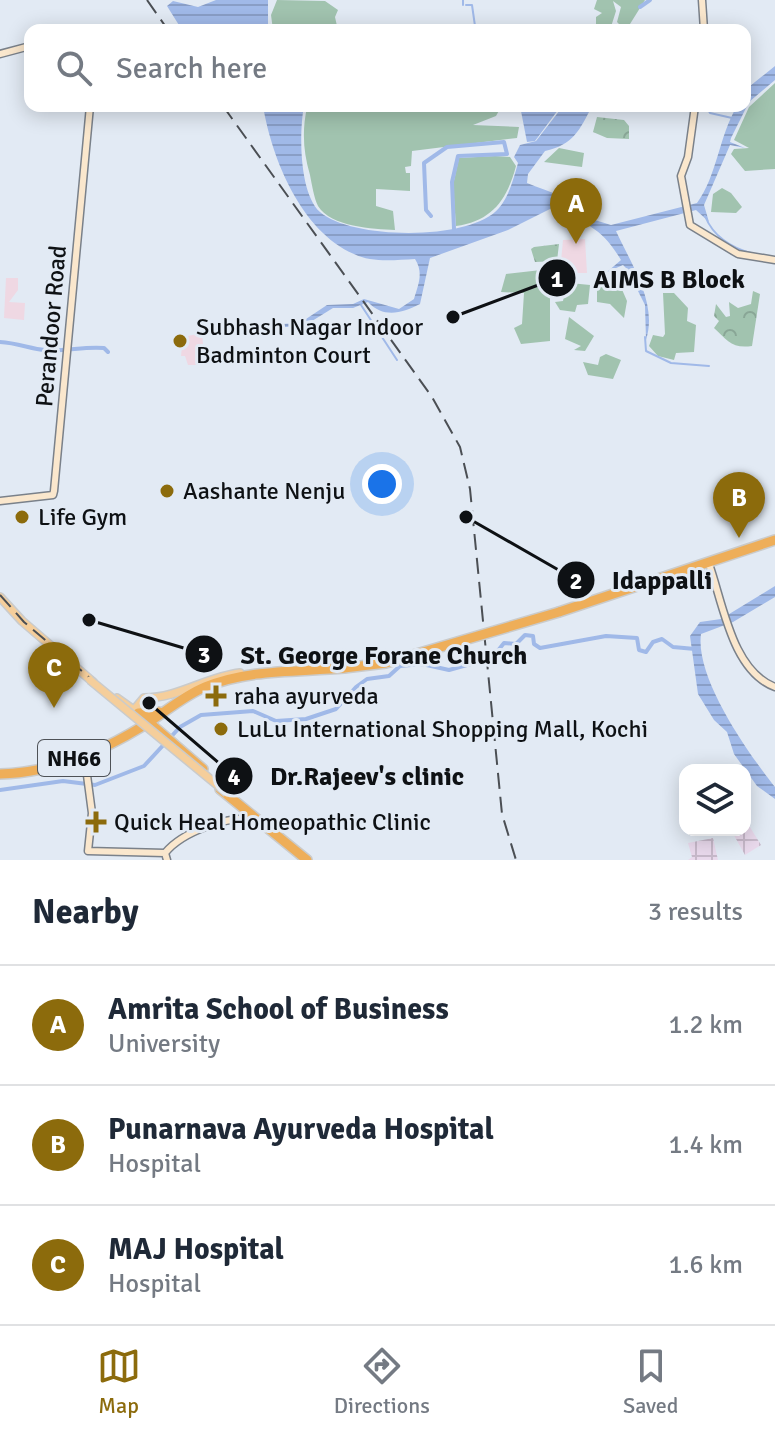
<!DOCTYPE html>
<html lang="en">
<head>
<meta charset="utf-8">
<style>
	:root { --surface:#fff; --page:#f6f6f7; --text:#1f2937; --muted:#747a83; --line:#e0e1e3; --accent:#8c6b0c }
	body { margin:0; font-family:Signika,sans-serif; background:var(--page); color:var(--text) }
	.controls { position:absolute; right:24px; bottom:24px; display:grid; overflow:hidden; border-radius:16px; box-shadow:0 4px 20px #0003 }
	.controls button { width:72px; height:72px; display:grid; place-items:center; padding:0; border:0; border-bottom:2px solid var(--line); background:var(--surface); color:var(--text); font:40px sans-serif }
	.you { position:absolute; left:382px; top:484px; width:28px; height:28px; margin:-20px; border:6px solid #fff; border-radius:50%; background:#1a73e8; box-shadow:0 0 0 12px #1a73e833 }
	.badge { display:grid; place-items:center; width:52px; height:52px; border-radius:50%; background:var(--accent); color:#fff; font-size:26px; font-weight:700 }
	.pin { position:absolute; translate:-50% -66px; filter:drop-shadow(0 2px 4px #0008) }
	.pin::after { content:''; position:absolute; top:42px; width:28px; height:24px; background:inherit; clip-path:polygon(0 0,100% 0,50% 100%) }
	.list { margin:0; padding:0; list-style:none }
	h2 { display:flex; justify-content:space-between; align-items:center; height:104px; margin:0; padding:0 32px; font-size:34px }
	h2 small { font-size:26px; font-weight:400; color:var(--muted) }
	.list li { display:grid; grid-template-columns:52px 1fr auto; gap:24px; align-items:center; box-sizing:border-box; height:120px; padding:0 32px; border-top:2px solid var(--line) }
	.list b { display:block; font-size:30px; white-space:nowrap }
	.list p { margin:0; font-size:26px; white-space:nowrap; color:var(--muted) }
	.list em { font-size:26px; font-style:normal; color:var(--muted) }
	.icon { flex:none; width:44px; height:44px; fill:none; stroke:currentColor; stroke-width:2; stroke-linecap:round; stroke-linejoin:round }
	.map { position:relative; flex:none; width:775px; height:860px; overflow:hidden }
	.search { position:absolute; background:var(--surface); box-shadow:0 4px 20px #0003; left:24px; right:24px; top:24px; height:88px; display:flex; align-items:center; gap:20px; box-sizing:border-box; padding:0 28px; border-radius:16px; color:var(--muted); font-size:30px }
	.sheet { height:464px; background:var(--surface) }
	nav { display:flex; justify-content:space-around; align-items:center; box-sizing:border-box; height:112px; border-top:2px solid var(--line); background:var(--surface); font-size:22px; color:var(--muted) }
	nav a { display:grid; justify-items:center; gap:4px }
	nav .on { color:var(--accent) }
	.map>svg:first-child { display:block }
</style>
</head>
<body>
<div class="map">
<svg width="775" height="860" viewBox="0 0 775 860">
	<defs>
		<pattern id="industrial-grid" width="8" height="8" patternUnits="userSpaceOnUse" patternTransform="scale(2)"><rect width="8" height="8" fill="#e9d9ec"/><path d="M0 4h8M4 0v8" fill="none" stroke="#c7b9ca"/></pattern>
		<pattern id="forest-crowns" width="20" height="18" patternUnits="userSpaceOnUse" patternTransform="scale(2)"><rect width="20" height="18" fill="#a1c3af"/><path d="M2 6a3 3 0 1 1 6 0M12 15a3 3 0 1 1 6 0" fill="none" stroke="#89a696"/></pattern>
		<pattern id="water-rules" width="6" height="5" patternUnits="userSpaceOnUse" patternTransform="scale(2)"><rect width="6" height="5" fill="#a0b9e8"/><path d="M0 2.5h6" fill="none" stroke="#899ec6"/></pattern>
	</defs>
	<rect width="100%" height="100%" fill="#e2eaf4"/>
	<path fill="url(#industrial-grid)" d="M745,819l16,26 -16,10 -14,-25h14z
		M713,838l5,22h-30l4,-3 -4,-14z"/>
	<path fill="#efd8e3" d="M585,239l2,34h-27l3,-33z
		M6,278h12v12l-9,12 16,1 -1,17 -20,-2z
		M202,333l1,11 5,1 -1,20h-19l-3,-9h-4l2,-19z"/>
	<path fill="#a1c3af" d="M277,0l48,1 13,9 -3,7 2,9 14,-1 3,5h-81l-2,-15z
		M597,0h48l-15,24 -8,3 -5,-5 4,-15 -8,-6 3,10 -6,19 -14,-2v-11l6,-4 -8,-4z
		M775,83v86l-30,2 -14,-17 3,-5 15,-1 -15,-8 15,-33z
		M360,106h136l5,1 -5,9 -23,9 46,2 -2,11 -105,13 -1,15 -6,1 1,6h4v18l-34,-2v17l17,5 2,19c-22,-1 -64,-3 -77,-24 -4,-8 -6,-21 -8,-31 -7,-24 -8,-44 -3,-68l53,4z
		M559,148l25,5 -2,14 -38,-5z
		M495,156l15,1 6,9c-9,34 -24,55 -60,60l-3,-41 6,-27z
		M722,188l9,5 11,14 -6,6 -25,-1 2,-18z
		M550,269v72l-29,3 -7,-16 8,-4 2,-31 -23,-1 5,-18z
		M617,278l10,23 -3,17 -14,-14 -13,-2v-12l7,-10z
		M560,282l30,3 -2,19 -11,1 -2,7 -15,-2 -5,-8 8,-1 2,-10 -10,-1z
		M663,293h11l14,15 -1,13 9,4 -2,27 -18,1 -2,7 -16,-4 -9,-10 4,-11 10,2 2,-3z
		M569,317l25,19 -9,15 -11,-1 7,-4 -16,-7z
		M606,354l15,6 -8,19 -25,-4 -5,-13 15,3 2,-8z"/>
	<path fill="url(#forest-crowns)" d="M597,117l27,3 5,6v13l-22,-1 -14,-6z
		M559,244l-2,17 -22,1 -4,-13 3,-2z
		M753,291l7,3 -8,52c-20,3 -25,-6 -38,-18l5,-7 -5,-5 2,-12 10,13 4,-1 -1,-14 9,6 13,-4z"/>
	<path fill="url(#water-rules)" d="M216,0h52v30h-86l-15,-24 6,-5 25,6z
		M775,66v14l-26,22 -18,36 -1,4 15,6 -15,-3 -26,60 5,17 -13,-12 -80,21c15,33 42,72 30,109l-1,-35 -18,-36 -4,-4 -16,7 14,-12c-20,-34 -35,-35 -67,-53l-46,23 -78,28 -10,46c-19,10 -37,14 -52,-2l-15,6h-20l-29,18 -76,4v-3l72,-4 27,-18 26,-1 11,-5 35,10 15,-10c4,-14 10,-26 1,-40 -20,1 -43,4 -61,-5 -53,-23 -82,-95 -91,-148h41c-5,26 -5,87 16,106 32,28 152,29 179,-4 10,-11 15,-31 19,-45l-4,-6 6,-12 16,-4 27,-35h29c-12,24 -19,39 -47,45l-17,23 -1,9c24,10 43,13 58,34l26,8 86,-22c20,-27 22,-67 40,-97h8v-16z
		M520,106h41l-26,35 -8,1z
		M775,586v11l-42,25 -32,12c-6,44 47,119 74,153v12l-18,-13 -23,-32 -7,-22 -13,-12 -16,-26 -8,-58 10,-14 21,-3z"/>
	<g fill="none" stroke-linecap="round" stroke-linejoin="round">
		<path stroke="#a0b9e8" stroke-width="2" d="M463,0v5
			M466,5h6l3,21
			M706,106l4,7 22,5
			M705,216c8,20 26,32 46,37
			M361,305l36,55
			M645,337l1,14 25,12 38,3"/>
		<path stroke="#a0b9e8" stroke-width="4" d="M640,7l10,-7
			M431,216l-5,-6 -2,-47 23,-16 57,-5 3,12 -49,2 -6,26 2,47
			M0,342c18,1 31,7 45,8 20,2 39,-4 59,-2l4,4
			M0,790l63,-9 32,4 49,-19 36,-39 21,-12 52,-4 23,10 30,-2 30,-10 20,-22 11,-8 22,-3 11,-10 22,-2 27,6 43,-12 12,-15 12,1 9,-9 8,1 1,8 6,4 66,-12 31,2 2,12 7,2 7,-10 9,-3 11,8 22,2"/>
		<defs>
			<path id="secondary" d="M702,0l2,30
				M0,54l30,-8
				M695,106l-7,51 -7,19 9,49 48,29 37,6
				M0,501l53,-6 1,-4 36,-385
				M709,564c14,39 23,107 66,123
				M85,760l7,53 -4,38 77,2
				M167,860l-2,-7c17,-21 65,-39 91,-33"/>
			<path id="primary" d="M0,597l22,24 71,61
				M117,698l21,15
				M134,710l10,-12c35,0 62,-21 96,-25"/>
			<path id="highway" d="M559,612l216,-72
				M138,713l21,-1
				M145,719l58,50
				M0,774c52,-1 99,-21 143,-48 20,-12 40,-30 62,-39 43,-18 93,-15 139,-19
				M220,789l87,71"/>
		</defs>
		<use href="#secondary" stroke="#7a818a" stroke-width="9"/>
		<use href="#primary" stroke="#cacbcb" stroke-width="10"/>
		<use href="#highway" stroke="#cacbcb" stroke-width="12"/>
		<use href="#secondary" stroke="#fae7cd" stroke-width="6"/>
		<use href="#primary" stroke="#f5ce9b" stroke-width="7"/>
		<use href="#highway" stroke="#eeae59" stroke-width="9"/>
		<path stroke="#4b4f54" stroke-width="2" stroke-dasharray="16 8" stroke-linecap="butt" d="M147,0l21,30
			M223,106l209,291 28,50 10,42 32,325 14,46
			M0,595l24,27 139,118"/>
		<defs>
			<path id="primary-bridge" d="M90,680l137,113"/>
			<path id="highway-bridge" d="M344,668l42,-5 173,-51"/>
		</defs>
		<use href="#primary-bridge" stroke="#cacbcb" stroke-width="10" stroke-linecap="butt"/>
		<use href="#highway-bridge" stroke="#cacbcb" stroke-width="12" stroke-linecap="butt"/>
		<use href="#primary-bridge" stroke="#f5ce9b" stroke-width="7"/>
		<use href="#highway-bridge" stroke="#eeae59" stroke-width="9"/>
	</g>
	<g fill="#8c6b0c" stroke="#e2eaf4" stroke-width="3">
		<circle cx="180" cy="341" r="8"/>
		<circle cx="167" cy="491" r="8"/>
		<circle cx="22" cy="517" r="8"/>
		<path d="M212 684h8v8h8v8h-8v8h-8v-8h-8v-8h8z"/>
		<circle cx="221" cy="729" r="8"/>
		<path d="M92 810h8v8h8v8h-8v8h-8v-8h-8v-8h8z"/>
	</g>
	<g text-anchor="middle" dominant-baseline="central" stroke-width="6" stroke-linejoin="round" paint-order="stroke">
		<rect fill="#e2eaf4" stroke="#4e5257" stroke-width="2" x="38" y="740" width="72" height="36" rx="6"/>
		<g font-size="22" font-weight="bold" fill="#0e1114">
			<text x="74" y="758">NH66</text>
		</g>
		<g font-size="24" fill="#0e1114" stroke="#e2eaf4">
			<text transform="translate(51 326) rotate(-85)">Perandoor Road</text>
		</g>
		<g font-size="24" fill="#0e1114" stroke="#e2eaf4" text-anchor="start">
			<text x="196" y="327">Subhash Nagar Indoor<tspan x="196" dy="28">Badminton Court</tspan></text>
			<text x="183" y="491">Aashante Nenju</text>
			<text x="38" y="517">Life Gym</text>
			<text x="234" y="696">raha ayurveda</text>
			<text x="237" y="729">LuLu International Shopping Mall, Kochi</text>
			<text x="114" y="822">Quick Heal Homeopathic Clinic</text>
		</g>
	</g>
	<path fill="none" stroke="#0e1114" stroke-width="3" d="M453 317L557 278M466 517L576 580M89 620L204 654M149 703L234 776"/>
	<g fill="#0e1114" stroke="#e2eaf4" stroke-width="3">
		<circle cx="453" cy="317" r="8"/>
		<circle cx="466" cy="517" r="8"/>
		<circle cx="89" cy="620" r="8"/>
		<circle cx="149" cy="703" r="8"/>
		<circle cx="557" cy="278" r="20"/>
		<circle cx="576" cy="580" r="20"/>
		<circle cx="204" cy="654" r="20"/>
		<circle cx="234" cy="776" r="20"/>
	</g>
	<g font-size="24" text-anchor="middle" font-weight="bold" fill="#fff">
		<text x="557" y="287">1</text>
		<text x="576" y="589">2</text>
		<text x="204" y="663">3</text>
		<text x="234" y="785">4</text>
	</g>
	<g font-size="26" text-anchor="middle" font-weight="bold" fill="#0e1114" stroke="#e2eaf4" stroke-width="6" stroke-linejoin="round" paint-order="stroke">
		<text x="669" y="288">AIMS B Block</text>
		<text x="662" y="589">Idappalli</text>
		<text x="384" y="664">St. George Forane Church</text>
		<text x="367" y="785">Dr.Rajeev's clinic</text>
	</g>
</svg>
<div class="controls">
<button><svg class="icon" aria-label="layers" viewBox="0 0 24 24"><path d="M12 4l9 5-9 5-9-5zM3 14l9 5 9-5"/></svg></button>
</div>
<div class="you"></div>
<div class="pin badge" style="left:576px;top:244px">A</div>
<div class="pin badge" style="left:739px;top:538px">B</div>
<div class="pin badge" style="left:54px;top:708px">C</div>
<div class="search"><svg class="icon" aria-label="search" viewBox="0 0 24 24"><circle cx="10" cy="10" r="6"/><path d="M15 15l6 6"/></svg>Search here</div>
</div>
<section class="sheet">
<h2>Nearby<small>3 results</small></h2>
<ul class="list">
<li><span class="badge">A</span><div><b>Amrita School of Business</b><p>University</p></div><em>1.2 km</em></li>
<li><span class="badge">B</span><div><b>Punarnava Ayurveda Hospital</b><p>Hospital</p></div><em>1.4 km</em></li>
<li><span class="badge">C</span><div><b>MAJ Hospital</b><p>Hospital</p></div><em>1.6 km</em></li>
</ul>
</section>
<nav>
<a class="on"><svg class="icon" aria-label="map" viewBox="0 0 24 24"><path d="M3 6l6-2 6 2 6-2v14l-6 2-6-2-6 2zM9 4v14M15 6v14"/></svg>Map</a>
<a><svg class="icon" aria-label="directions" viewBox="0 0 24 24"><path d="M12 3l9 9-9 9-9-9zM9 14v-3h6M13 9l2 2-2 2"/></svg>Directions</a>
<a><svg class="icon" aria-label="saved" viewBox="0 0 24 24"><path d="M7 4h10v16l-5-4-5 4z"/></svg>Saved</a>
</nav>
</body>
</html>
